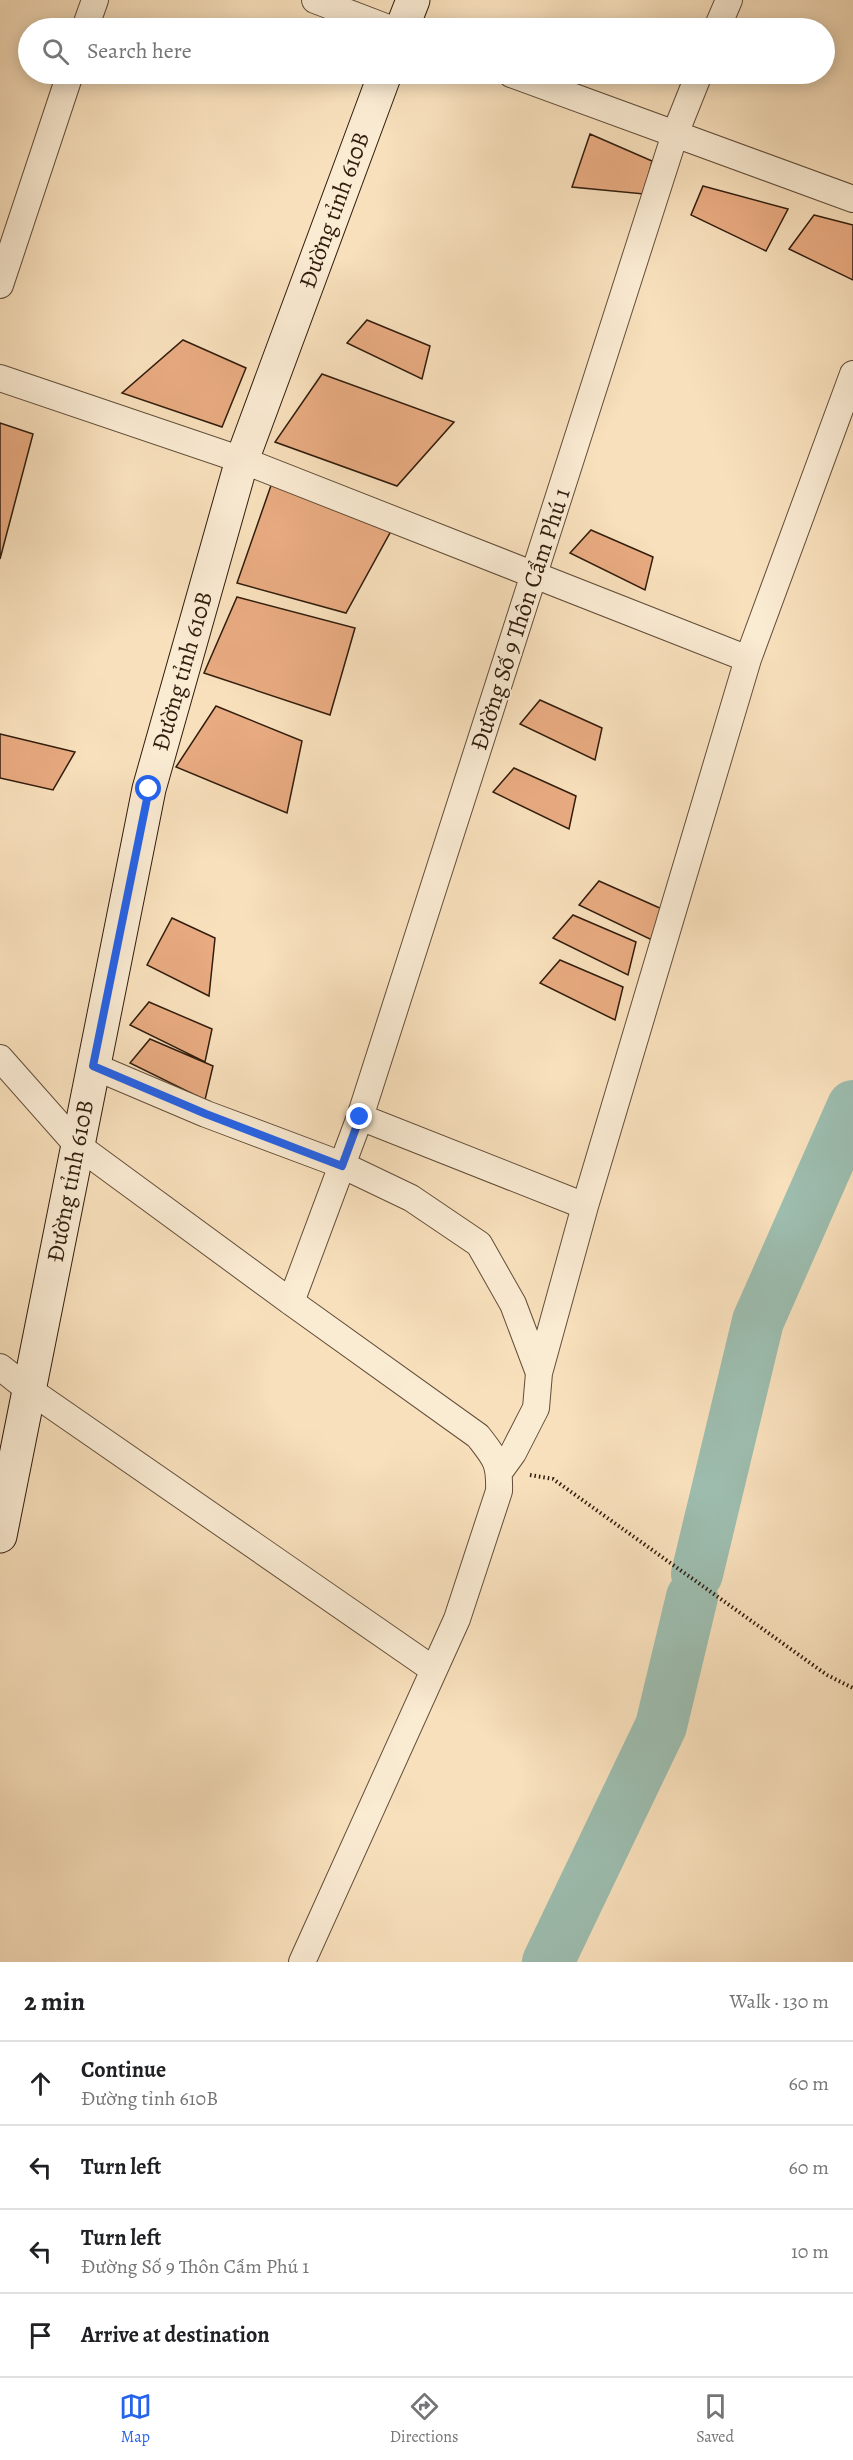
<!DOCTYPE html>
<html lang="en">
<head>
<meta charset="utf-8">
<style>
	:root { --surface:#fff; --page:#f6f6f6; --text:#202124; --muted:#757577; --line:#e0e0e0; --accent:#2563eb }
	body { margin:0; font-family:Alegreya,serif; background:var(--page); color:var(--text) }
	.stop { position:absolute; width:18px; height:18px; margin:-14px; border:4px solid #2563eb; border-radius:50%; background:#fff }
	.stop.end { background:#2563eb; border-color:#fff; box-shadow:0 2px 6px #0008 }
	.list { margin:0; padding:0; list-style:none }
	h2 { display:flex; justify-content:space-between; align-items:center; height:78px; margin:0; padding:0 24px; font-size:26px }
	h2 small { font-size:20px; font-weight:400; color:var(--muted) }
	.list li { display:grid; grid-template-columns:39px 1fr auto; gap:18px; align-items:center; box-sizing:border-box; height:84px; padding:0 24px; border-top:2px solid var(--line) }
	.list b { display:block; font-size:22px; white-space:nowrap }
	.list p { margin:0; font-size:20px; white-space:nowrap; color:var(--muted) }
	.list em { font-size:20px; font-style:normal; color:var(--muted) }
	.icon { flex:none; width:33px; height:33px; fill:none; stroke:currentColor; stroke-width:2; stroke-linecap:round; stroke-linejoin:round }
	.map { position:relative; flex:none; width:853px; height:1962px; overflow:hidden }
	.search { position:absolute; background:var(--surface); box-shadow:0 3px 15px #0003; left:18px; right:18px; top:18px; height:66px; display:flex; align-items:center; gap:15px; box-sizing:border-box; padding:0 21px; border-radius:33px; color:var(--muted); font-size:22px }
	.sheet { height:414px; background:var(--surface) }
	nav { display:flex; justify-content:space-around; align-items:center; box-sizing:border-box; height:84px; border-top:2px solid var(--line); background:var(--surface); font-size:16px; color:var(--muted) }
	nav a { display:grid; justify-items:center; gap:3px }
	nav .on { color:var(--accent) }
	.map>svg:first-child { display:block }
</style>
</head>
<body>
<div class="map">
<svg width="853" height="1962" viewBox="0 0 853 1962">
	<rect width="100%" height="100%" fill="#f8e0bc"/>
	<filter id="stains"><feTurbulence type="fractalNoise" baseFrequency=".00333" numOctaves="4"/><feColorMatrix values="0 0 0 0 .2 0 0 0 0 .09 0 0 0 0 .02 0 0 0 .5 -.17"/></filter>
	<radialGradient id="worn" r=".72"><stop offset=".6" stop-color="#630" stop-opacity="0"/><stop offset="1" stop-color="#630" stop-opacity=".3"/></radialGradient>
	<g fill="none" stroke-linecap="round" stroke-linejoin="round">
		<path stroke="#9dbdaf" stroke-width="52" d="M697,1574l61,-253 95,-215
			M548,1962l113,-236 31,-129"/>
	</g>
	<path fill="#e9ab81" stroke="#311d0d" stroke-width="1.5" d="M590,134l62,27 -8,33 -72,-7z
		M703,186l85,23 -22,42 -75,-36z
		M814,215l39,10v55l-64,-31z
		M367,320l63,26 -8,33 -75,-36z
		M183,340l63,28 -24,59 -100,-34z
		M322,374l132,48 -57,64 -122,-44z
		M0,423l33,11 -33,125z
		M275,474l116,57 -45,82 -109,-30z
		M591,530l62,27 -8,33 -75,-37z
		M237,597l118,31 -25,87 -126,-42z
		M540,700l62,28 -7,32 -75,-36z
		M216,706l86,35 -15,72 -111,-46z
		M0,734l75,18 -22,38 -53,-12z
		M514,768l62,28 -7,33 -76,-37z
		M599,881l63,28 -8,32 -75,-36z
		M573,915l63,27 -8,33 -75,-37z
		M172,918l43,20 -6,58 -62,-31z
		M560,960l63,27 -8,33 -75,-37z
		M149,1002l63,27 -7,33 -75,-37z
		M150,1039l63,27 -8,34 -75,-37z"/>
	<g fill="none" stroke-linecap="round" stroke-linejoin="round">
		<defs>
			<path id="minor" d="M315,0l73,28
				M85,28l10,-28
				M717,28l12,-28
				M511,74l342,125
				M0,285l70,-211
				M0,378l242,82 506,199
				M0,1058l77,87 214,157 187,134c17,22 22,26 21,55l-42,128 -155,343
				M93,1066l113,48 136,51 69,33 68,46 34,60 26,69 -3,35 -23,45 -13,18
				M360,1117l225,89 163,-547 105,-285
				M291,1302l69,-185 315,-983 24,-60
				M0,1367l28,22 406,281
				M539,1373l46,-167"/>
			<path id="secondary" d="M402,28l11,-28
				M0,1536l149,-747 93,-329 143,-386"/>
		</defs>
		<use href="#minor" stroke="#634e39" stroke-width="28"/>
		<use href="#secondary" stroke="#311d0d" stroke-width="35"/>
		<path stroke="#311d0d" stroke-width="4" stroke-dasharray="1.5 3" stroke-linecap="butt" d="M530,1475l23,4 274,196 26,13"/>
		<use href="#minor" stroke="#faebd3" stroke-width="26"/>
		<use href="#secondary" stroke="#faebd3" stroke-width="33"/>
	</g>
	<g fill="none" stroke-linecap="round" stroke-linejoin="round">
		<path stroke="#2563eb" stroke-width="8" d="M149,789l-56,277 113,48 136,52 18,-49"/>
	</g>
	<g text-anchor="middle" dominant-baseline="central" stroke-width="4.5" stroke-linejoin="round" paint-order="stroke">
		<g font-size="24" fill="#311d0d" stroke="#faebd3">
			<text transform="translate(334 210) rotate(-70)">Đường tỉnh 610B</text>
			<text transform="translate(520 619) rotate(-72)">Đường Số 9 Thôn Cẩm Phú 1</text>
			<text transform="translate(182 671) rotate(-74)">Đường tỉnh 610B</text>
			<text transform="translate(70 1181) rotate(-79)">Đường tỉnh 610B</text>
		</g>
	</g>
	<rect width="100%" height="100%" filter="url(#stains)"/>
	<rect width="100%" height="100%" fill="url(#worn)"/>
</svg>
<div class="stop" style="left:149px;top:789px"></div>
<div class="stop end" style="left:360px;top:1117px"></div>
<div class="search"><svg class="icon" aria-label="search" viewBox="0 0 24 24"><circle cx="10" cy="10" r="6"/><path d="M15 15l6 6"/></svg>Search here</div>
</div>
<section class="sheet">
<h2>2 min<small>Walk · 130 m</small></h2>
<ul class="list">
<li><svg class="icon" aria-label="ahead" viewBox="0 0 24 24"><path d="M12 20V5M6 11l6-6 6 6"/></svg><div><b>Continue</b><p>Đường tỉnh 610B</p></div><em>60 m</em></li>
<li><svg class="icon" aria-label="left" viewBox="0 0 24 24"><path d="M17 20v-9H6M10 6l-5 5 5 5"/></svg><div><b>Turn left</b></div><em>60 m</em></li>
<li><svg class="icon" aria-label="left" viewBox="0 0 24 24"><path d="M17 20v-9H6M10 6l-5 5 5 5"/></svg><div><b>Turn left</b><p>Đường Số 9 Thôn Cẩm Phú 1</p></div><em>10 m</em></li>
<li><svg class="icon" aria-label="arrive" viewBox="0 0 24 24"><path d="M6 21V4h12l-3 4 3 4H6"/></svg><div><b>Arrive at destination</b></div></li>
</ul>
</section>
<nav>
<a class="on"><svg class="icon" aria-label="map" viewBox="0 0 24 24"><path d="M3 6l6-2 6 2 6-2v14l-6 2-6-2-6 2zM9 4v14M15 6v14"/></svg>Map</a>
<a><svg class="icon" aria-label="directions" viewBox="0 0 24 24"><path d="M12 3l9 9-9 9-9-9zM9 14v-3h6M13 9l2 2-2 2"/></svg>Directions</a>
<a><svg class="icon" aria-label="saved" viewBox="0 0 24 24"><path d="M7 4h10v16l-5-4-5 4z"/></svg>Saved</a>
</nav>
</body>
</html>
